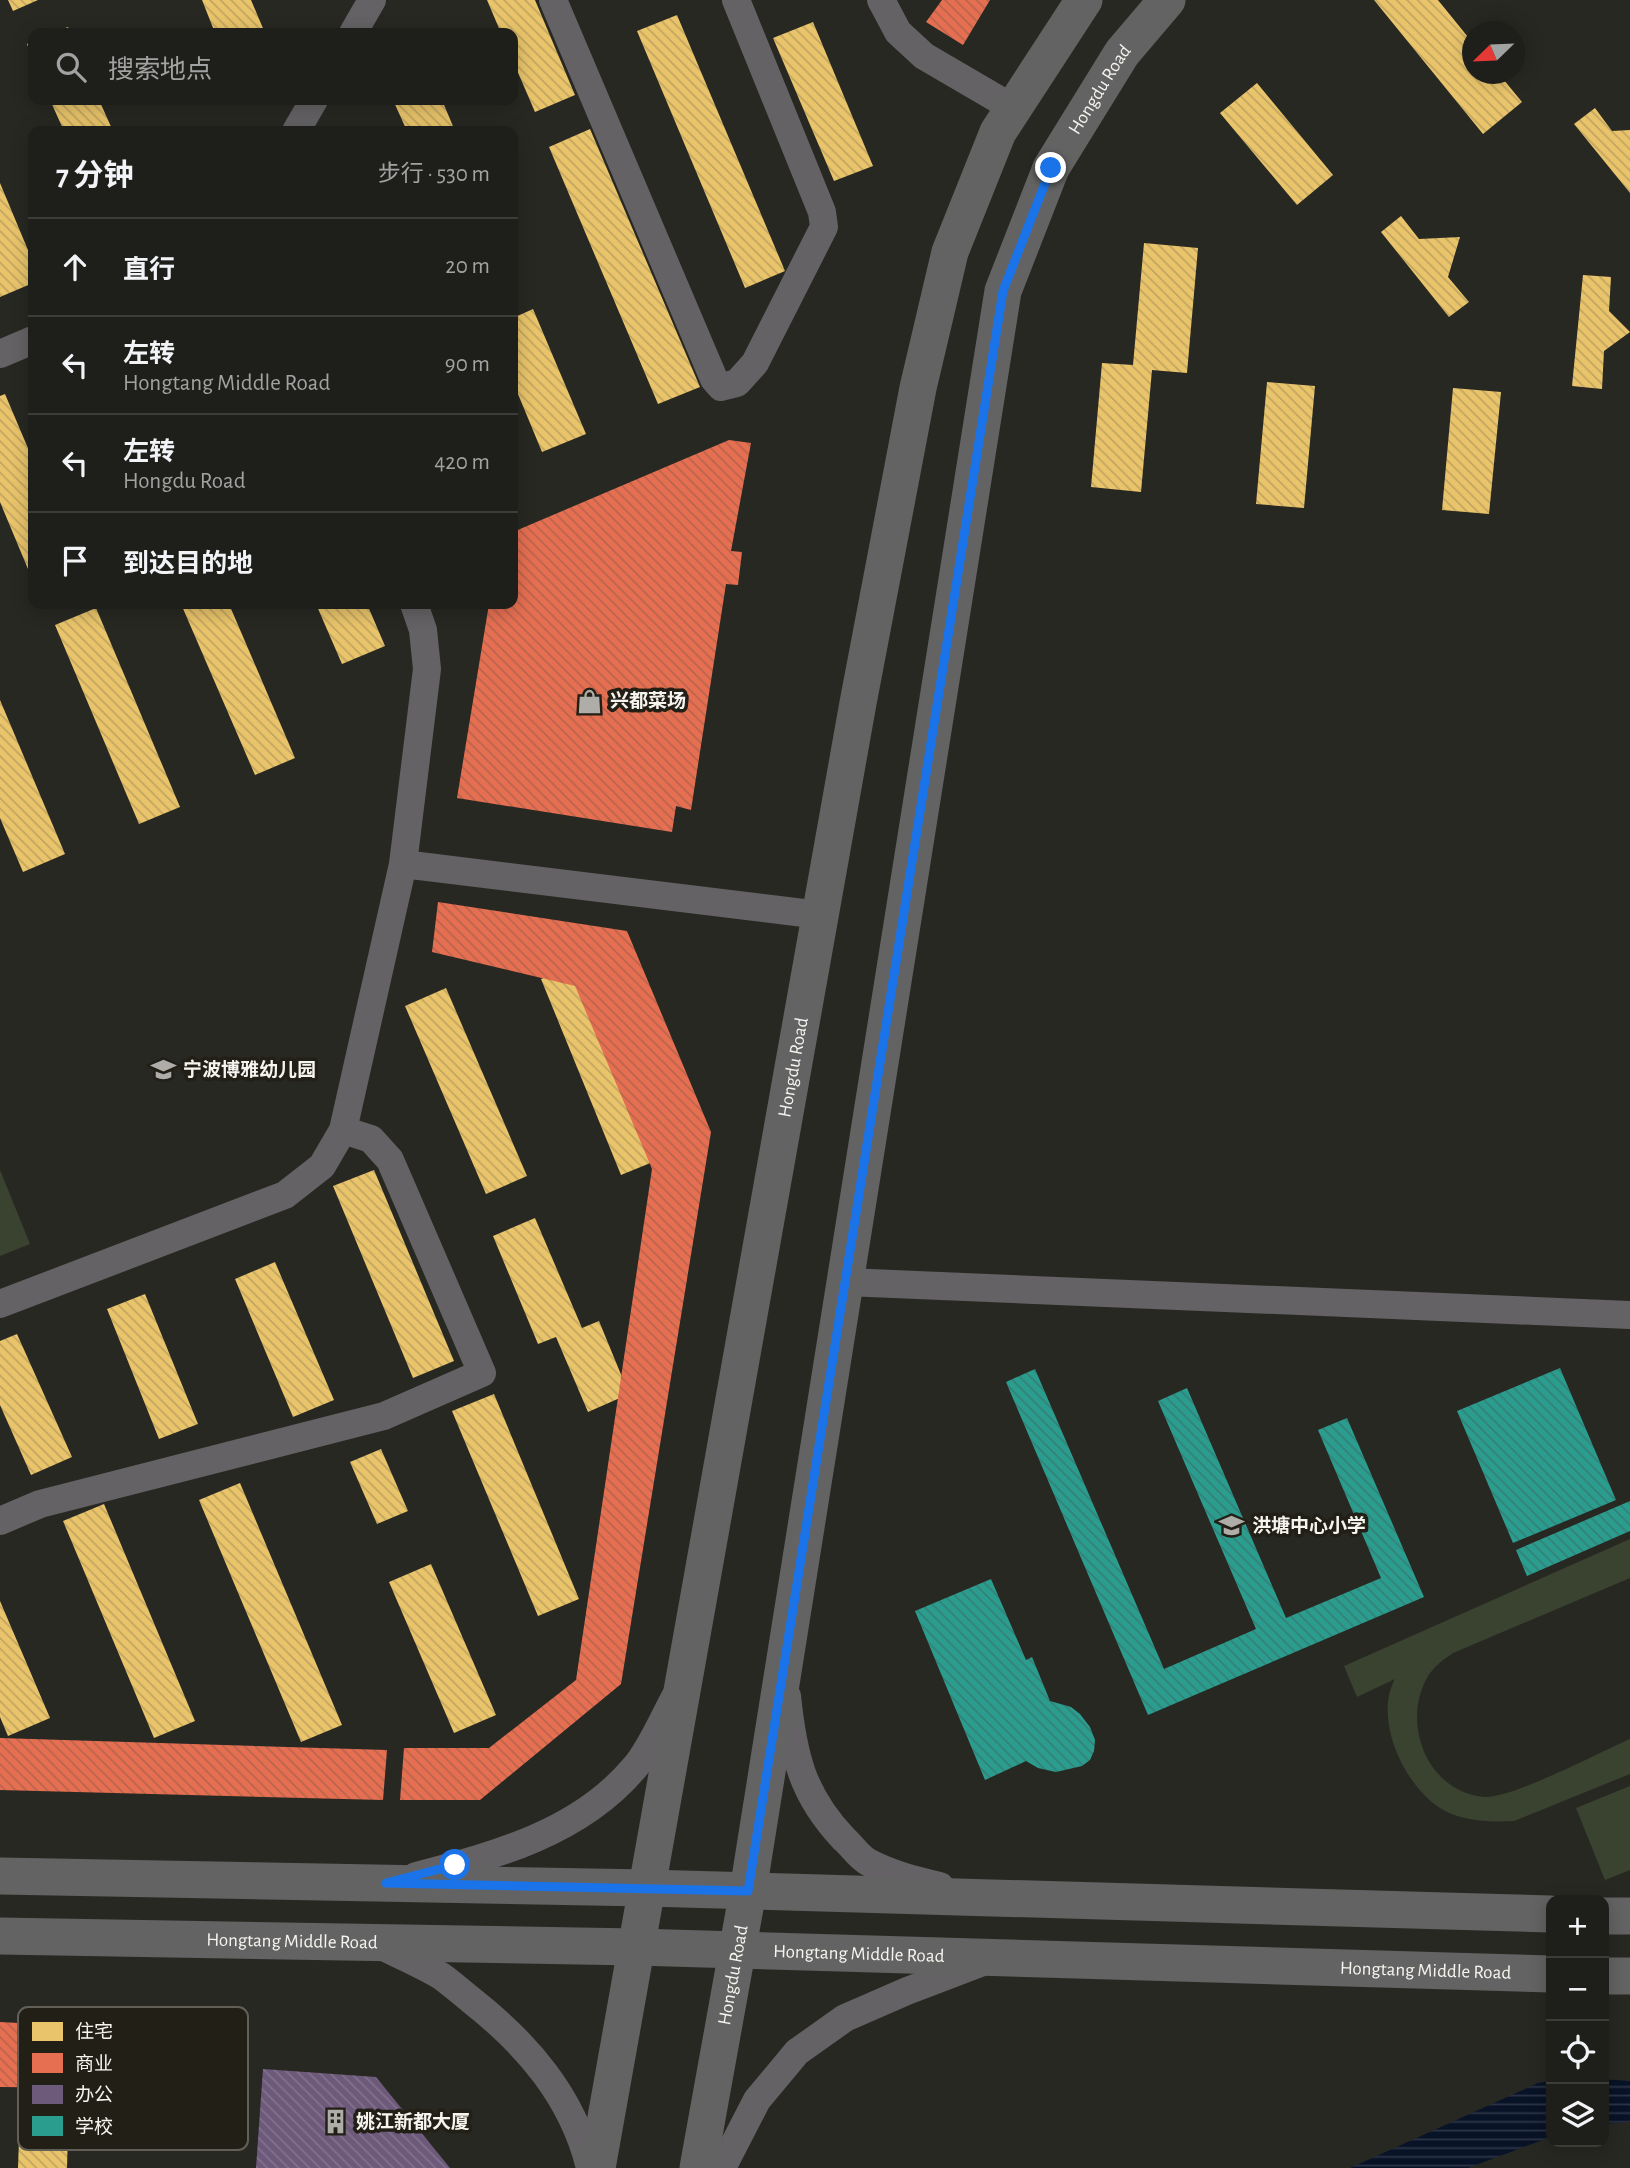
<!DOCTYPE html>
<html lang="zh">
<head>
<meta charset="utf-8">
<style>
	:root { --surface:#1e1e1a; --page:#262723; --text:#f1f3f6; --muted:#a1a2a2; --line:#3c3c39 }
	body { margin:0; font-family:"Alegreya Sans","Noto Sans SC",sans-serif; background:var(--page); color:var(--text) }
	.controls { position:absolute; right:21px; bottom:21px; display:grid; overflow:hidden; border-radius:14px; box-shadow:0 4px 18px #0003 }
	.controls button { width:63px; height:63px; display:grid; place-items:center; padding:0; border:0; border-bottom:2px solid var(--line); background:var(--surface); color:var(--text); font:35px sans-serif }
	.compass { position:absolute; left:1462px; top:21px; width:63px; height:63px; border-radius:50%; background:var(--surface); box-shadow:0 4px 18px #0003; rotate:247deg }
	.stop { position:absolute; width:21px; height:21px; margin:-16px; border:5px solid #1a73e8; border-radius:50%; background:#fff }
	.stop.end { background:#1a73e8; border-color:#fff; box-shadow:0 2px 7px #0008 }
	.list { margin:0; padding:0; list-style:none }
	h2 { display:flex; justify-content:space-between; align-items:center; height:91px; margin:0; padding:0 28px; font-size:30px }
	h2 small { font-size:23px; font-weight:400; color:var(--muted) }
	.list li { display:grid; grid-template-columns:46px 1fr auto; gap:21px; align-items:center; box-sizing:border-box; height:98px; padding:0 28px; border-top:2px solid var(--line) }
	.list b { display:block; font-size:26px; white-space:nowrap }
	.list p { margin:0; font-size:23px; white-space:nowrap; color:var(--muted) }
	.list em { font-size:23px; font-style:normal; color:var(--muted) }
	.icon { flex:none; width:38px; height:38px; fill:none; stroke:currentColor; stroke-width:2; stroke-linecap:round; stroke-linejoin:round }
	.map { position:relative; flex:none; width:1630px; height:2168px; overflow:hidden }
	.search { position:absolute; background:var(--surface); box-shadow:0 4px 18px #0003; left:28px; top:28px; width:490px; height:77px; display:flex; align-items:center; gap:18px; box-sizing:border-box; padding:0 24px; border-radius:14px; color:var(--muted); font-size:26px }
	.panel { position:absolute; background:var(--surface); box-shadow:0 4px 18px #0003; left:28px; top:126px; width:490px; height:483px; border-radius:14px }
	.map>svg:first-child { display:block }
</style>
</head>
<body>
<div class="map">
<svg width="1630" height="2168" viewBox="0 0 1630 2168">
	<defs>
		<pattern id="water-rules" width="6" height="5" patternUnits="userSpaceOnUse" patternTransform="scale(1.75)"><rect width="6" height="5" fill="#091327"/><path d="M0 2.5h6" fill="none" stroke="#2d3647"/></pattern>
		<pattern id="homes-back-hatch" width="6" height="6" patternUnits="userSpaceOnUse" patternTransform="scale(1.75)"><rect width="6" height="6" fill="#e9c46a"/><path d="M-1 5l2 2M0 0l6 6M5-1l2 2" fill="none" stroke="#c1a561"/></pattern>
		<pattern id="shops-back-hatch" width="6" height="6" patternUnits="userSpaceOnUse" patternTransform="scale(1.75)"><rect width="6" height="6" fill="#e76f51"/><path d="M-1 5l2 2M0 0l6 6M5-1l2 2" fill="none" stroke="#b8644e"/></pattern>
		<pattern id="offices-back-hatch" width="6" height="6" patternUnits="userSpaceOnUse" patternTransform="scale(1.75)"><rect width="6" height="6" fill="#6d597a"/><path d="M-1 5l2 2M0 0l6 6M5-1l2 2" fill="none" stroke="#82718d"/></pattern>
		<pattern id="schools-back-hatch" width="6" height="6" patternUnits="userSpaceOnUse" patternTransform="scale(1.75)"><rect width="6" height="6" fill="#2a9d8f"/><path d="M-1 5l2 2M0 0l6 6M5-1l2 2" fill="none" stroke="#358076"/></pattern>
	</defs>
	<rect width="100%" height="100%" fill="#282823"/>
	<path fill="#3a4330" d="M0,1170l30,74 -30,12z
		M1630,1539v39l-177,75c-10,7 -20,14 -26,25 -26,46 1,115 58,119 28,1 115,-45 145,-58v35l-116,47c-24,1 -52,1 -74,-13 -36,-23 -67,-89 -45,-129l-38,18 -13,-31z
		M1630,1786v84l-25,10 -29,-72z"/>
	<path fill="url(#water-rules)" d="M1604,2079l26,2v41l-26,2z
		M1551,2081v56l-83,31h-118l188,-85z"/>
	<path fill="url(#homes-back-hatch)" d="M8,0h30l-25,11z
		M202,0h49l14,33h-50z
		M487,0h48l40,95 -40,17 -22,-51v-28h-12z
		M1374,0h64l34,42v32h27l23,28 -39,32z
		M677,15l108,256 -40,17 -108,-257z
		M813,22l60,144 -39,15 -61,-143z
		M68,27l3,6h-18z
		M33,41v18l-6,-15z
		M1257,83l76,92 -36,30 -77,-92z
		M50,100h49l14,31h-49z
		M393,100h49l13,31h-48z
		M1595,108l17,23 18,-1v63l-56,-69z
		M590,129l110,258 -42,17 -109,-257z
		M0,183l33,79v21l-33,14z
		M1401,216l18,23 41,-2 -12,40 21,25 -20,15 -68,-85z
		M1144,243l54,5 -11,125 -35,-3 -11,122 -50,-5 11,-124 31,2z
		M1583,275l28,2 -2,34 21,21 -26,19 -2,38 -30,-3z
		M533,309l53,125 -44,18 -29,-70v-64z
		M1267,382l48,4 -11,122 -48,-4z
		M1453,388l48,4 -12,122 -47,-4z
		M5,394l28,66v121l-33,-79v-106z
		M181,604h48l66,154 -40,17z
		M316,604h51l18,42 -43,18z
		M96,608l84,199 -41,17 -84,-199z
		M0,700l65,154 -42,18 -23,-54z
		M584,962l81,195 -44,18 -80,-196z
		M446,988l81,188 -41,18 -81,-188z
		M374,1170l80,191 -41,17 -80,-192z
		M535,1218l47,110 17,-7 30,73 -41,18 -32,-75 -18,7 -45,-108z
		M275,1262l59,138 -41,17 -58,-138z
		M145,1294l53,130 -39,15 -52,-130z
		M17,1334l55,123 -41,18 -31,-70v-64z
		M494,1394l85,205 -41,17 -86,-205z
		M381,1449l27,62 -31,13 -27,-62z
		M240,1483l102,242 -41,17 -102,-242z
		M104,1504l91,217 -41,17 -91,-217z
		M431,1564l65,151 -42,18 -65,-151z
		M0,1601l50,117 -42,18 -8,-19z
		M22,2051l48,1 -3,116h-49z"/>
	<path fill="url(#shops-back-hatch)" d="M942,0h48l-27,45 -37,-23z
		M729,440l22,3 -20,108 11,1 -4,33 -12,-1 -35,226 -15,-4 -4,26 -215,-34 32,-194h24v-72z
		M438,902l189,29 84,201 -90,552 -141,116h-80l4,-52h85l87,-68 76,-511 -77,-183 -143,-34z
		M0,1738l387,12 -4,50 -383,-10z
		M0,2022l112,6 -1,60 -111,-1z"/>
	<path fill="url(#offices-back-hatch)" d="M263,2069l113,8 74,91h-194z"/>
	<path fill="url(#schools-back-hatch)" d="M1560,1368l56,132 -103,43 -56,-132z
		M1035,1369l129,300 92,-40 -98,-228 29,-13 99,230 95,-40 -63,-148 29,-12 77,179 -276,118 -142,-333z
		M1630,1501v30l-103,45 -11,-26z
		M991,1579l35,81 6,-3 18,44 21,6 9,7 10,13 5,13 -1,11 -4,9 -8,6 -26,6 -18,-4 -12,-7 -41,19 -70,-169z"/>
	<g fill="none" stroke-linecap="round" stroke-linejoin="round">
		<path stroke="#646264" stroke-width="28" d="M553,0l161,379 7,8 16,-4 18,-20 69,-136 -2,-15 -86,-212
			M881,0l17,32 26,24 89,52
			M353,33l19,-33
			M296,131l18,-31
			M0,354l33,-14
			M403,864l417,51
			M846,1282l784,33
			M0,1304l285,-109 37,-29 21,-36 60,-266 24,-195 -4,-39 -9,-26
			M0,1521l40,-17 344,-88 98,-43 -92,-213 -19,-21 -28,-9
			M787,1696c6,59 15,99 57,143 8,7 15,18 24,23 22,12 47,18 72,24
			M416,1876c80,-21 164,-43 219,-109 15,-17 29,-50 40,-70
			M378,1944c21,11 43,20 63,32 10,7 20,16 30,24 56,44 102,97 119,168
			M722,2168l35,-68 40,-48 48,-34 62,-27 76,-29"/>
		<g stroke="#646364" stroke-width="37">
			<path d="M0,1876l647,12 904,26"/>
			<path d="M1604,1916h26"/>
			<path id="s1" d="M0,1936l636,11 915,27"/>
			<path d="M1604,1976h26"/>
			<path id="s2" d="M597,2168l261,-1465 60,-315 32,-136 48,-120 86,-132"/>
			<path id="s3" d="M698,2168l50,-277 255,-1600 48,-123 71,-115 45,-53"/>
		</g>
	</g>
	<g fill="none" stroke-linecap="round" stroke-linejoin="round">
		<path stroke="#1a73e8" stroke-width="9" d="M455,1865l-69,18 362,8 255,-1600 48,-123"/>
	</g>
	<defs>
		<symbol id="shop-bare" viewBox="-9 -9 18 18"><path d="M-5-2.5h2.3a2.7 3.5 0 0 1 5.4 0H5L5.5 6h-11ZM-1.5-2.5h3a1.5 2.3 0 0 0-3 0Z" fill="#aeada7" stroke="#221f16" stroke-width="2.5" paint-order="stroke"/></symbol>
		<symbol id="school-bare" viewBox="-9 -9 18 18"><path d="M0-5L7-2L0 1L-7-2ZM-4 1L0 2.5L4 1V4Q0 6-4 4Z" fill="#aeada7" stroke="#221f16" stroke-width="2.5" paint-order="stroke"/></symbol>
		<symbol id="building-bare" viewBox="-9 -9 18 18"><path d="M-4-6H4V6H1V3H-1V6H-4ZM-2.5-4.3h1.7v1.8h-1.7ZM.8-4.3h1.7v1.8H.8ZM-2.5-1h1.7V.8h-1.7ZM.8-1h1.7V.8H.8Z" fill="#aeada7" stroke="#221f16" stroke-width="2.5" paint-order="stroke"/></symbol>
	</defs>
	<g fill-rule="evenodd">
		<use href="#shop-bare" x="572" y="684" width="35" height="35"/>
		<use href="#school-bare" x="146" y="1052" width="35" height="35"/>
		<use href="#school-bare" x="1214" y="1508" width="35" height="35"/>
		<use href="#building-bare" x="318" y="2104" width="35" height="35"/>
	</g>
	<g text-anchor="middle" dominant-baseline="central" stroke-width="7" stroke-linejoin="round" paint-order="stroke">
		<g font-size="19" fill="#f6f4ee" stroke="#221f16">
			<text stroke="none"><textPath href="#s3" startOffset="2126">Hongdu Road</textPath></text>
			<text stroke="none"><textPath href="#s2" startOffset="1118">Hongdu Road</textPath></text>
			<text stroke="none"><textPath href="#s1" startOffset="292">Hongtang Middle Road</textPath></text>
			<text stroke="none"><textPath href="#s1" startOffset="859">Hongtang Middle Road</textPath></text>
			<text stroke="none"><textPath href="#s1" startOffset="1426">Hongtang Middle Road</textPath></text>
			<text stroke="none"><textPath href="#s3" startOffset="196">Hongdu Road</textPath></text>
		</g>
		<g font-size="19" font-weight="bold" fill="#f6f4ee" stroke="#221f16" text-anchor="start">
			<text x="610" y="701">兴都菜场</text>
			<text x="183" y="1070">宁波博雅幼儿园</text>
			<text x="1252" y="1526">洪塘中心小学</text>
			<text x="356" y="2122">姚江新都大厦</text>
		</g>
	</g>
	<rect x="18" y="2007" width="230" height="143" rx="10" fill="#221f16" stroke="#625f57" stroke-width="2"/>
	<rect x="32" y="2022" width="31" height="19" fill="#e9c46a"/>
	<rect x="32" y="2053" width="31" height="20" fill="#e76f51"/>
	<rect x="32" y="2085" width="31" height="19" fill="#6d597a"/>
	<rect x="32" y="2116" width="31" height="20" fill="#2a9d8f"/>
	<g font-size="19" fill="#f6f4ee">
		<text x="75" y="2038">住宅</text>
		<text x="75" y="2070">商业</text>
		<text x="75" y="2101">办公</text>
		<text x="75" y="2133">学校</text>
	</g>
</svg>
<div class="controls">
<button>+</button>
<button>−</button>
<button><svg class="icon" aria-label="locate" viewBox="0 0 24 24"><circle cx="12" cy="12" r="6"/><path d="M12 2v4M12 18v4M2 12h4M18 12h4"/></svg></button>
<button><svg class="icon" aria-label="layers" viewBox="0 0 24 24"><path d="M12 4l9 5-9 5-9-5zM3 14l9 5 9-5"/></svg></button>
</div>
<svg class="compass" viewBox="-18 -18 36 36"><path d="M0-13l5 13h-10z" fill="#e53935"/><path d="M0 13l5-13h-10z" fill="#a1a2a2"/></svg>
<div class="stop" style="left:455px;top:1865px"></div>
<div class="stop end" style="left:1051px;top:168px"></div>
<div class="search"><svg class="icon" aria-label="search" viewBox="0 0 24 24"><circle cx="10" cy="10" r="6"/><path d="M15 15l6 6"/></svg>搜索地点</div>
<section class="panel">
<h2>7 分钟<small>步行 · 530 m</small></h2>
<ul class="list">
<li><svg class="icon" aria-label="ahead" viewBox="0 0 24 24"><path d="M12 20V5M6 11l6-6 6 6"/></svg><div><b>直行</b></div><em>20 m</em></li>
<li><svg class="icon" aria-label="left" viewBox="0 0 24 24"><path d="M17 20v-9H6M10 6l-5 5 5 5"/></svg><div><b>左转</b><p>Hongtang Middle Road</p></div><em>90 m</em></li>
<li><svg class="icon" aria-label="left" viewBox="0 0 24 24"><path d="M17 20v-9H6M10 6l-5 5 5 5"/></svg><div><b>左转</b><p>Hongdu Road</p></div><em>420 m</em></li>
<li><svg class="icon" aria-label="arrive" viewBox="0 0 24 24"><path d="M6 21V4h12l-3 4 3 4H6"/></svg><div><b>到达目的地</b></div></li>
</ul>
</section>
</div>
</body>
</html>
